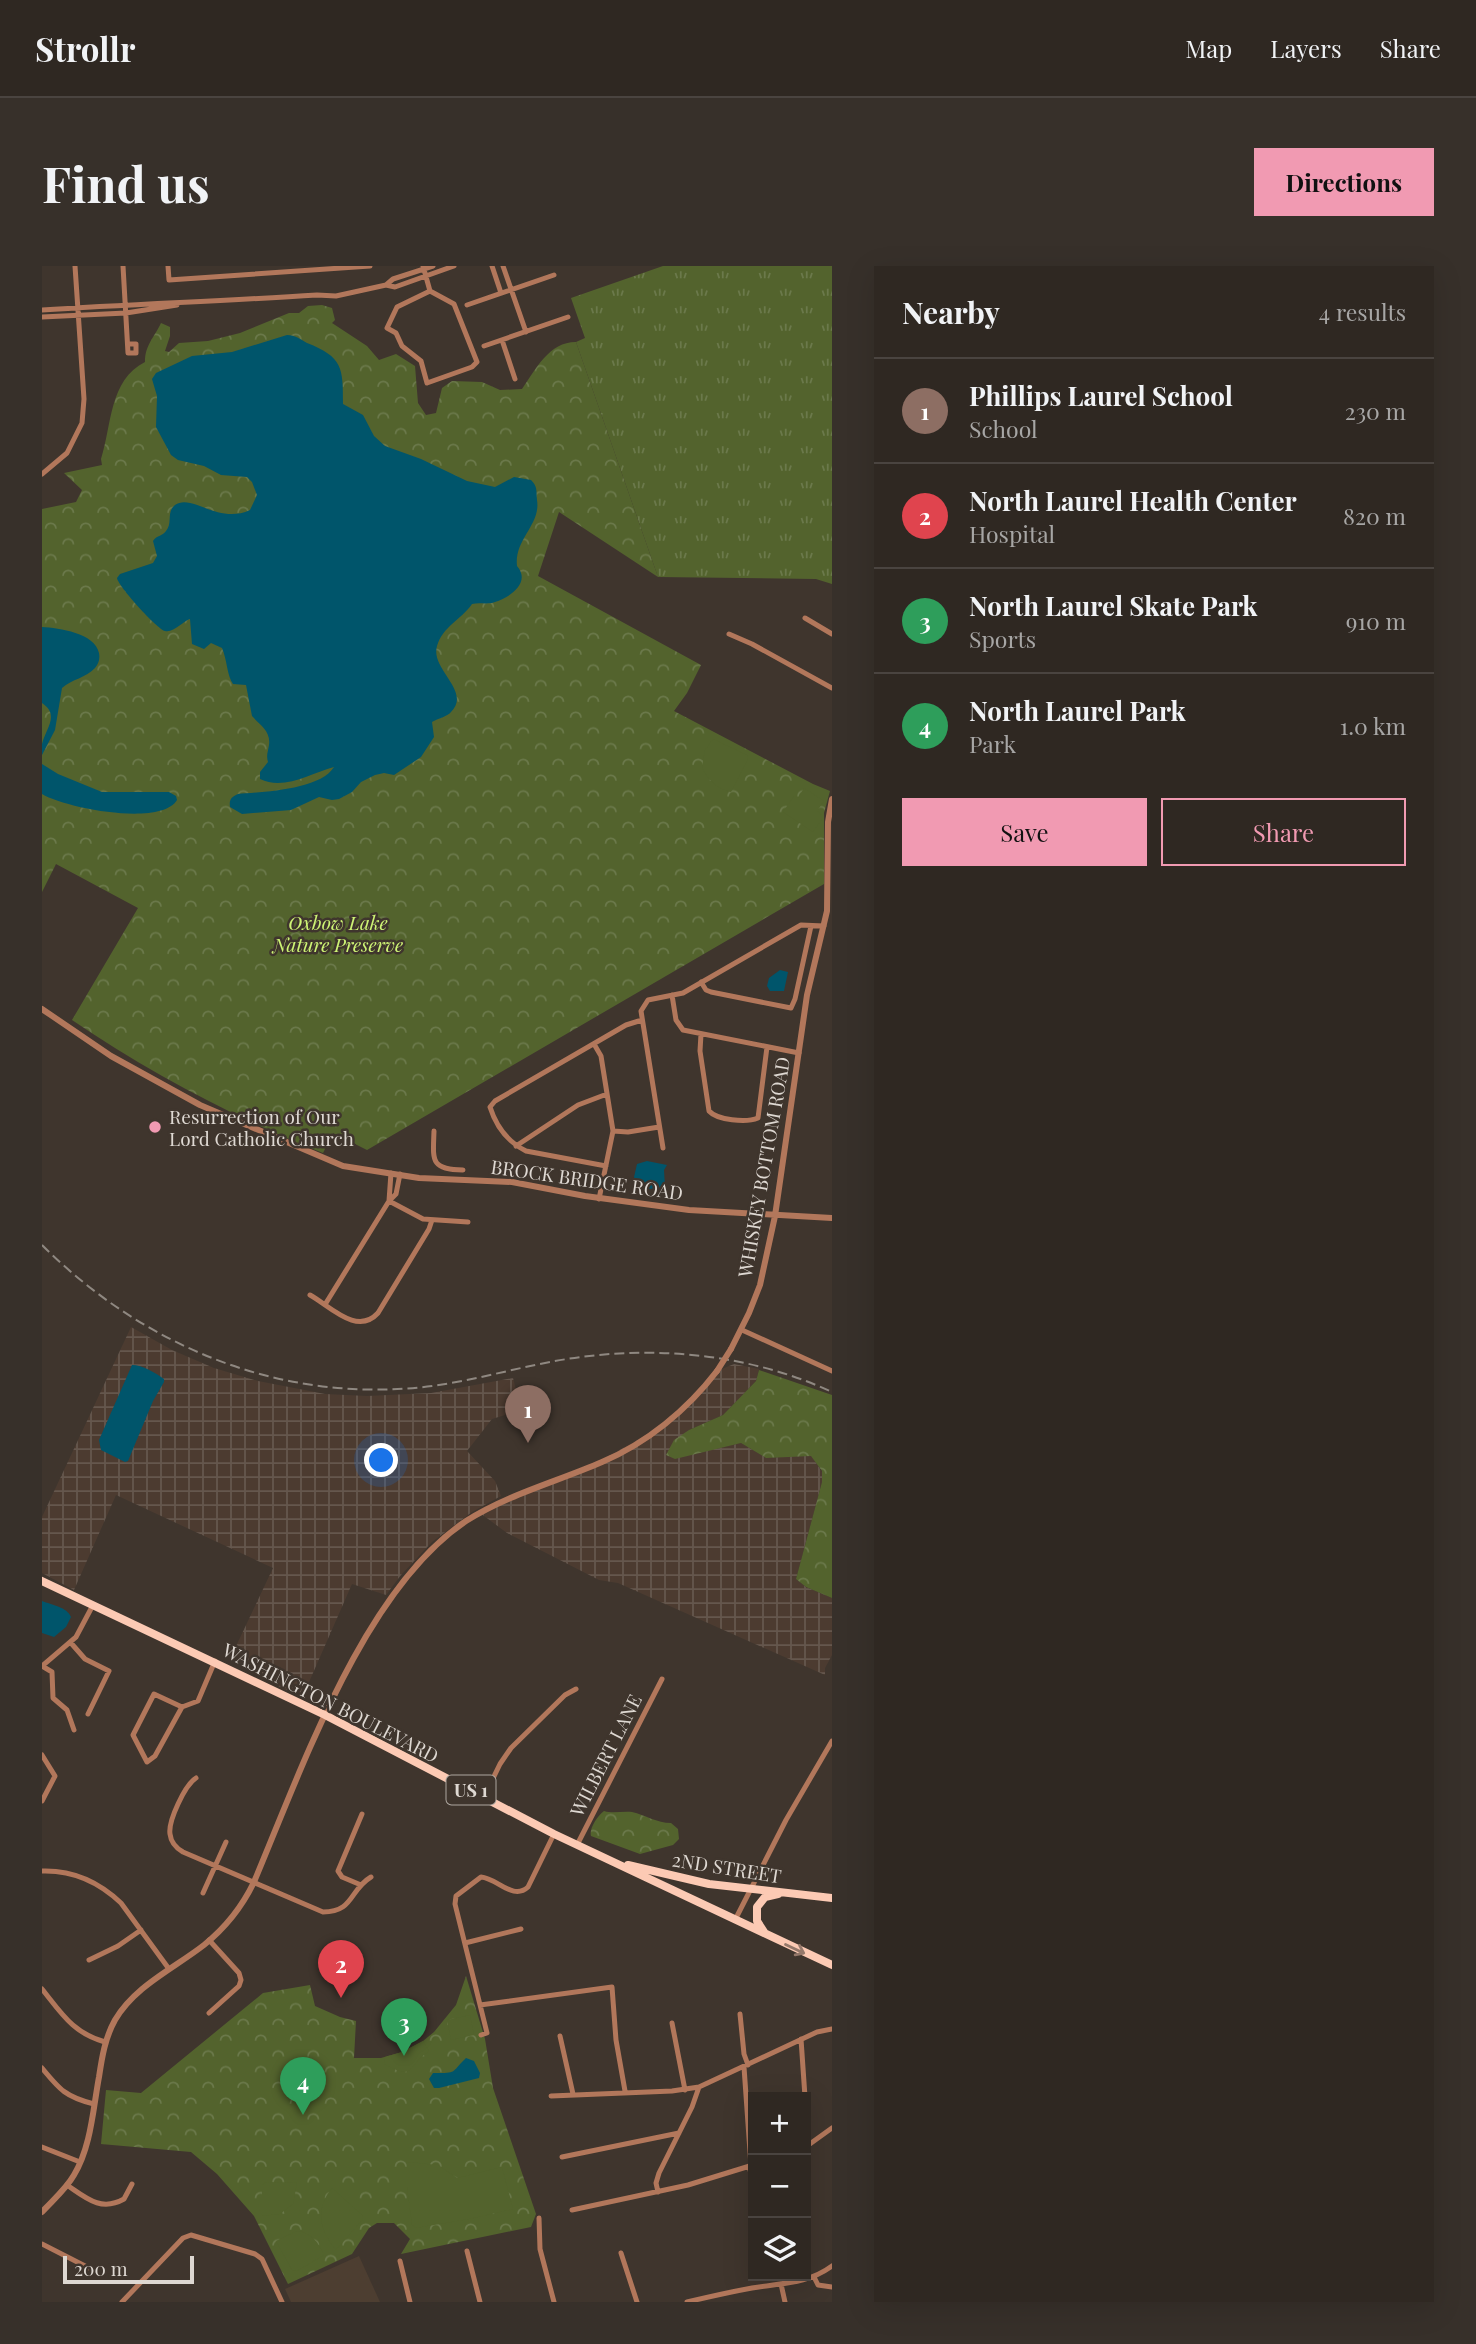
<!DOCTYPE html>
<html lang="en">
<head>
<meta charset="utf-8">
<style>
	:root { --surface:#2f2822; --page:#37302a; --text:#f1f3f6; --muted:#a7a6a5; --line:#4a4440; --accent:#f19ab2 }
	body { margin:0; font-family:"Playfair Display",serif; background:var(--page); color:var(--text) }
	.controls { position:absolute; right:21px; bottom:21px; display:grid; overflow:hidden; border-radius:0px; box-shadow:0 7px 28px #0002 }
	.controls button { width:63px; height:63px; display:grid; place-items:center; padding:0; border:0; border-bottom:2px solid var(--line); background:var(--surface); color:var(--text); font:35px sans-serif }
	.scale { position:absolute; left:21px; bottom:18px; width:131px; box-sizing:border-box; padding-left:7px; border:4px solid #ded8d2; border-top:0; font-size:19px; line-height:24px; white-space:nowrap; color:#ded8d2; -webkit-text-stroke:5px #3f352d; paint-order:stroke }
	.you { position:absolute; left:340px; top:1195px; width:24px; height:24px; margin:-18px; border:5px solid #fff; border-radius:50%; background:#1a73e8; box-shadow:0 0 0 10px #1a73e833 }
	.badge { display:grid; place-items:center; width:46px; height:46px; border-radius:50%; background:var(--accent); color:#fff; font-size:23px; font-weight:700 }
	.pin { position:absolute; translate:-50% -58px; filter:drop-shadow(0 2px 4px #0008) }
	.pin::after { content:''; position:absolute; top:37px; width:24px; height:21px; background:inherit; clip-path:polygon(0 0,100% 0,50% 100%) }
	.list { margin:0; padding:0; list-style:none }
	h2 { display:flex; justify-content:space-between; align-items:center; height:91px; margin:0; padding:0 28px; font-size:30px }
	h2 small { font-size:23px; font-weight:400; color:var(--muted) }
	.list li { display:grid; grid-template-columns:46px 1fr auto; gap:21px; align-items:center; box-sizing:border-box; height:105px; padding:0 28px; border-top:2px solid var(--line) }
	.list b { display:block; font-size:26px; white-space:nowrap }
	.list p { margin:0; font-size:23px; white-space:nowrap; color:var(--muted) }
	.list em { font-size:23px; font-style:normal; color:var(--muted) }
	.actions { display:flex; gap:14px; padding:21px 28px }
	.actions a { flex:1; padding:16px 0; border:2px solid var(--accent); border-radius:0px; text-align:center; font-size:24px; color:var(--accent) }
	.actions .main { background:var(--accent); color:#111 }
	.icon { flex:none; width:38px; height:38px; fill:none; stroke:currentColor; stroke-width:2; stroke-linecap:round; stroke-linejoin:round }
	.map { position:relative; flex:none; width:790px; height:2036px; overflow:hidden; border-radius:0px }
	header { display:flex; align-items:center; gap:42px; box-sizing:border-box; height:98px; padding:0 35px; background:var(--surface); border-bottom:2px solid var(--line) }
	header strong { font-size:33px }
	nav { display:flex; gap:38px; margin-inline-start:auto; font-size:24px }
	.intro { display:flex; align-items:center; justify-content:space-between; box-sizing:border-box; height:168px; padding:0 42px }
	h1 { margin:0; font-size:49px }
	.button { padding:18px 32px; border-radius:0px; background:var(--accent); color:#111; font-size:24px; font-weight:700 }
	main { display:flex; gap:42px; padding:0 42px }
	aside { flex:1; background:var(--surface); border-radius:0px; box-shadow:0 7px 28px #0002 }
	.map>svg:first-child { display:block }
</style>
</head>
<body>
<header>
<strong>Strollr</strong>
<nav><a>Map</a><a>Layers</a><a>Share</a></nav>
</header>
<div class="intro"><h1>Find us</h1><a class="button">Directions</a></div>
<main>
<div class="map">
<svg width="790" height="2036" viewBox="0 0 790 2036">
	<defs>
		<pattern id="industrial-grid" width="8" height="8" patternUnits="userSpaceOnUse" patternTransform="scale(1.75)"><rect width="8" height="8" fill="#4c3b30"/><path d="M0 4h8M4 0v8" fill="none" stroke="#65574d"/></pattern>
		<pattern id="grass-tufts" width="24" height="20" patternUnits="userSpaceOnUse" patternTransform="scale(1.75)"><rect width="24" height="20" fill="#53632d"/><path d="M3 7l-1-3M5 7V3M7 7l1-3M15 17l-1-3M17 17v-4M19 17l1-3" fill="none" stroke="#6b794b"/></pattern>
		<pattern id="forest-crowns" width="20" height="18" patternUnits="userSpaceOnUse" patternTransform="scale(1.75)"><rect width="20" height="18" fill="#53632d"/><path d="M2 6a3 3 0 1 1 6 0M12 15a3 3 0 1 1 6 0" fill="none" stroke="#6b794b"/></pattern>
	</defs>
	<rect width="100%" height="100%" fill="#3f352d"/>
	<path fill="#4d3e31" d="M317,1990l21,46h-89l-6,-13z"/>
	<path fill="url(#industrial-grid)" d="M89,1061l41,23 42,18 44,13 67,13 42,2 64,-3 82,-15 8,32 -29,9 -25,32 28,30 6,15 -29,16 -40,30 -31,33 -15,20 -34,-11 -50,114 -73,-37 44,-93 -157,-73 -42,95 -32,-17v-56z
		M692,1098l25,5 -3,12 -33,34 -34,15 -14,28 66,-15 25,15 45,-3 11,17v10l-26,97 10,8 26,11v57l-7,13v7l-207,-92 -19,-3 -92,-47 -27,-20 107,-45 76,-42 54,-55z"/>
	<path fill="url(#grass-tufts)" d="M621,0h169v318l-16,-5 -158,-2 -82,-235 9,-4 -14,-40z"/>
	<path fill="url(#forest-crowns)" d="M280,39l10,3 3,12 -3,3 35,23 12,14 17,-6 19,12 3,37 8,12 10,-2 6,-25 10,-7 30,1 18,8 22,-1c14,-20 27,-47 54,-47l82,235 -99,-65 -21,64 163,89 -14,28 -13,18 139,73 17,7 -6,22v71l-457,266 -34,-17 -10,20c-88,-35 -173,-80 -251,-133l66,-112 -82,-44 -14,28v-383l34,-7 6,-12 -18,-17 38,-8 -1,-6c11,-34 8,-79 44,-97 0,-17 9,-24 16,-39l9,4v9l-5,15 4,1 10,-9 29,-2 32,-8 49,-20h10l9,-7z
		M717,1104l73,25v203l-26,-11 -10,-8 26,-97v-11l-11,-15 -45,2 -25,-15 -66,16 -9,-4 8,-15 15,-10 34,-15 33,-34z
		M562,1545c9,3 18,0 28,1 13,3 25,11 39,11l7,6 1,10 -6,6 -33,9 -49,-18c-2,-7 6,-20 13,-25z
		M424,1710l19,63 8,49 43,126 -5,13 -130,27 9,-15 -16,-16h-17l-8,5 -17,26 -64,30 -34,-68 -37,-42 -26,-22 -90,-8 5,-54 35,3 122,-100 47,-8 5,21 25,11 16,4 -2,37h27l21,-6 21,-11 11,-9 22,-27z"/>
	<path fill="#53632d" d="M671,473l34,16 1,4 -17,33c-13,-3 -24,-12 -29,-25l3,-17z
		M762,522l20,13 -7,10 5,4v4l-9,13 -30,-20 11,-16 4,2z
		M428,1749l4,20 -23,5 -4,-20z
		M381,1775l6,10c-23,16 -13,30 -45,13l1,-7 17,-5z
		M365,1896l31,3 19,13 45,-11 11,42 -44,10 -53,9 -4,-3 -5,-38z
		M224,1916l31,1 -4,21 -13,10 -18,2v-31z
		M290,1922l30,27 1,4 -27,31c-17,-20 -21,-41 -4,-62z
		M255,1965c15,2 21,11 27,24l-27,16 -5,-1 -16,-29z"/>
	<path fill="#00556b" d="M245,69c8,0 13,4 20,8 36,14 36,25 36,61l20,11 11,21 11,10 36,13 46,22 28,6 19,-10 17,3c7,7 5,11 6,20 4,25 -23,39 -20,66 14,16 -6,31 -22,36 -8,3 -15,0 -23,2 -11,16 -29,22 -35,42 -7,23 35,45 14,66 -4,5 -13,6 -19,10l2,15 -13,20 -27,18 -10,-2 -9,2 -14,7 -9,10 -13,7 -7,1 -13,-3 -28,13 -49,4 -12,-7c-1,-7 1,-10 8,-13 24,-2 82,-4 96,-27 -23,6 -50,24 -74,12v-7l8,-10c-2,-7 0,-10 1,-17 2,-14 -9,-20 -17,-29l-6,-31 -13,-1c-6,-8 -6,-25 -11,-36l-11,-5 -7,6 -12,-5 -2,-25c-7,2 -16,14 -25,12 -8,-2 -47,-45 -48,-53l3,-4 33,-11 4,-7 -4,-15c4,-6 10,-5 13,-10 7,-8 0,-19 9,-26 17,-12 43,20 75,5l7,-15 -5,-13 -5,-5 -26,-2 -17,-9 -26,-6 -7,-5 -15,-28 1,-31 -5,-17 4,-6 36,-17 40,-4z
		M0,361c17,1 53,6 57,26 1,6 0,10 -4,15 -9,10 -23,11 -33,20l-7,42 -13,25c0,-4 0,-8 0,-11 4,-16 18,-29 0,-41z
		M0,498l16,10 44,18h67l7,4 1,4c-16,27 -112,8 -135,-6z
		M738,704l8,2 -4,19h-14l-3,-5 2,-8z
		M605,895l20,4 -3,5 1,17 -16,2 -7,-4 -2,4 -6,1 -2,-4 5,-22z
		M90,1099c10,0 24,8 32,14v3l-11,19 -25,60 -3,1 -24,-12 -2,-10z
		M0,1335c10,4 25,6 29,16l-5,10 -12,10 -12,-4z
		M424,1792l8,3 6,12 -1,5 -40,10h-5l-5,-9 4,-6c26,0 17,0 33,-15z"/>
	<g fill="none" stroke-linecap="round" stroke-linejoin="round">
		<path stroke="#b2775b" stroke-width="5" d="M81,0l5,87h8v-9h-8
			M126,0l1,14 201,-14
			M381,0l7,25 -33,16 -10,21 9,5 6,13 19,15 6,22 45,-16 5,-5 -23,-58 -24,-13
			M450,0l9,27
			M461,0l23,66
			M344,19l7,-6 40,-13
			M425,39l87,-30
			M0,44c92,-6 183,-9 275,-15l19,1 50,-11 9,2 59,-21
			M0,51l84,-4 51,-8
			M460,74l13,39
			M442,80l84,-29
			M0,208l25,-21 15,-30 2,-24 -9,-133
			M763,352l27,16
			M687,368l23,10 80,44
			M659,716l5,8 5,2 80,16 4,-9 16,-73
			M630,729l4,25 7,10 116,23
			M659,768l-1,17 9,60c8,9 37,12 49,7l9,-71
			M552,778l7,12 12,75 -14,68
			M392,865c-1,30 -4,38 29,39
			M571,865l15,1 31,-5
			M474,880l62,-41 29,-11
			M621,882l-22,-137 7,-11 35,-7 118,-68 23,1
			M564,900l-80,-15c-18,-9 -30,-25 -36,-44l5,-6 131,-76 16,-5
			M349,907l-2,28 7,-7 4,-20
			M268,1029c20,11 47,41 68,18l51,-84 3,-9
			M284,1037l63,-102 34,18 45,3
			M700,1064l90,41
			M29,1377l14,16 24,12 -21,43
			M140,1441l-28,-13 -21,41 14,27 8,-6 27,-49 16,-6 17,-40
			M32,1464l-7,-20 -14,-12 -1,-26 -10,-6 34,-29 17,-32
			M0,1489l13,21 -13,25
			M154,1512c-11,7 -28,43 -26,56 1,9 6,14 13,18l140,60c31,0 26,-22 48,-35
			M442,1531l16,-33 11,-16 54,-53 11,-6
			M535,1579l85,-166
			M0,1605c31,-1 57,11 79,32l48,66
			M319,1619l-19,-8 -4,-6 24,-57
			M161,1627l23,-51
			M693,1654l51,-100 46,-79
			M423,1677l56,-14
			M47,1694l29,-14 23,-16
			M0,1723c20,25 31,44 63,53
			M438,1739l132,-18 4,53 9,51
			M167,1747l30,-27 2,-6 -2,-7 -30,-33
			M698,1748l4,40 4,11
			M630,1757l13,67
			M439,1769l6,-2 -32,-129 1,-8 25,-19c16,1 32,24 47,10l26,-53
			M518,1770l13,58
			M759,1773l4,58
			M702,1801l7,99
			M0,1802c18,22 24,29 52,36
			M509,1830l121,-5 27,-4 118,-55 15,-3
			M764,1843l2,37
			M765,1880l25,-18
			M0,1881l38,15
			M520,1891l117,-24
			M707,1900l4,15
			M25,1919c19,13 34,27 57,14l8,-15
			M616,1926l-2,-9 3,-10 33,-66 7,-20
			M530,1944l116,-25 65,-20
			M497,1952l1,31 14,53
			M0,1978l47,24
			M425,1985l13,51
			M579,1987l16,49
			M358,1995l10,41
			M772,2011l4,8 14,2
			M739,2018l4,18
			M80,2036l61,-64 8,-3 64,19 7,5 20,43
			M645,2036c21,-5 43,-10 65,-14 29,-5 56,-4 80,-22"/>
		<path stroke="#b2775b" stroke-width="6" d="M0,743l69,47 89,49 143,61 76,12 93,4 73,14 104,14 143,8
			M689,1083l18,-36 11,-28 15,-69 32,-221 20,-84 1,-89 4,-23
			M0,1946c11,-12 24,-23 32,-37 17,-28 19,-66 25,-98 3,-20 6,-39 16,-57 20,-34 58,-51 89,-75 21,-17 38,-38 50,-63 47,-111 109,-292 212,-361 43,-27 90,-39 136,-59 45,-19 85,-52 115,-91"/>
		<path stroke="#fccab4" stroke-width="8" d="M0,1315l283,134 229,119 278,131
			M586,1599l81,19 123,14
			M722,1666l-7,-11v-14l8,-10 13,-3"/>
		<path stroke="#8f8881" stroke-width="2" stroke-dasharray="10 5" stroke-linecap="butt" d="M0,979c103,103 243,160 390,141 45,-6 90,-20 135,-27 89,-14 183,-5 265,33"/>
		<path stroke="#b2775b" stroke-width="6" d="M675,1105l14,-22"/>
	</g>
	<defs><path id="oneway-shaft" d="M-6 0H5M1.5-3L5.5 0L1.5 3" fill="none" stroke-width="1.6" stroke-linecap="round" stroke-linejoin="round" transform="scale(1.75)"/></defs>
	<use stroke="#94786a" href="#oneway-shaft" transform="translate(753 1683) rotate(25)"/>
	<circle fill="#f19ab2" stroke="#3f352d" stroke-width="2.5" cx="113" cy="861" r="7"/>
	<g text-anchor="middle" dominant-baseline="central" stroke-width="5" stroke-linejoin="round" paint-order="stroke">
		<rect fill="#3f352d" stroke="#aea7a0" stroke-width="2" x="404.5" y="1509.5" width="49" height="29" rx="5"/>
		<g font-size="18" font-weight="bold" fill="#ded8d2">
			<text x="429" y="1524">US 1</text>
		</g>
		<g font-size="19" font-style="italic" fill="#cef475" stroke="#3f352d">
			<text x="296" y="656">Oxbow Lake<tspan x="296" dy="22">Nature Preserve</tspan></text>
		</g>
		<g font-size="19" fill="#ded8d2" stroke="#3f352d" text-anchor="start">
			<text x="127" y="850">Resurrection of Our<tspan x="127" dy="22">Lord Catholic Church</tspan></text>
		</g>
		<g font-size="19" fill="#ded8d2" stroke="#3f352d">
			<text transform="translate(721 901) rotate(-80)">WHISKEY BOTTOM ROAD</text>
			<text transform="translate(545 913) rotate(8)">BROCK BRIDGE ROAD</text>
			<text transform="translate(289 1436) rotate(27)">WASHINGTON BOULEVARD</text>
			<text transform="translate(563 1489) rotate(-63)">WILBERT LANE</text>
			<text transform="translate(685 1601) rotate(9)">2ND STREET</text>
		</g>
	</g>
</svg>
<div class="controls">
<button>+</button>
<button>−</button>
<button><svg class="icon" aria-label="layers" viewBox="0 0 24 24"><path d="M12 4l9 5-9 5-9-5zM3 14l9 5 9-5"/></svg></button>
</div>
<div class="scale">200 m</div>
<div class="you"></div>
<div class="pin badge" style="left:486px;top:1177px;background:#8d6e63">1</div>
<div class="pin badge" style="left:299px;top:1732px;background:#e0444e">2</div>
<div class="pin badge" style="left:362px;top:1790px;background:#2e9e5b">3</div>
<div class="pin badge" style="left:261px;top:1849px;background:#2e9e5b">4</div>
</div>
<aside>
<h2>Nearby<small>4 results</small></h2>
<ul class="list">
<li><span class="badge" style="background:#8d6e63">1</span><div><b>Phillips Laurel School</b><p>School</p></div><em>230 m</em></li>
<li><span class="badge" style="background:#e0444e">2</span><div><b>North Laurel Health Center</b><p>Hospital</p></div><em>820 m</em></li>
<li><span class="badge" style="background:#2e9e5b">3</span><div><b>North Laurel Skate Park</b><p>Sports</p></div><em>910 m</em></li>
<li><span class="badge" style="background:#2e9e5b">4</span><div><b>North Laurel Park</b><p>Park</p></div><em>1.0 km</em></li>
</ul>
<div class="actions"><a class="main">Save</a><a>Share</a></div>
</aside>
</main>
</body>
</html>
